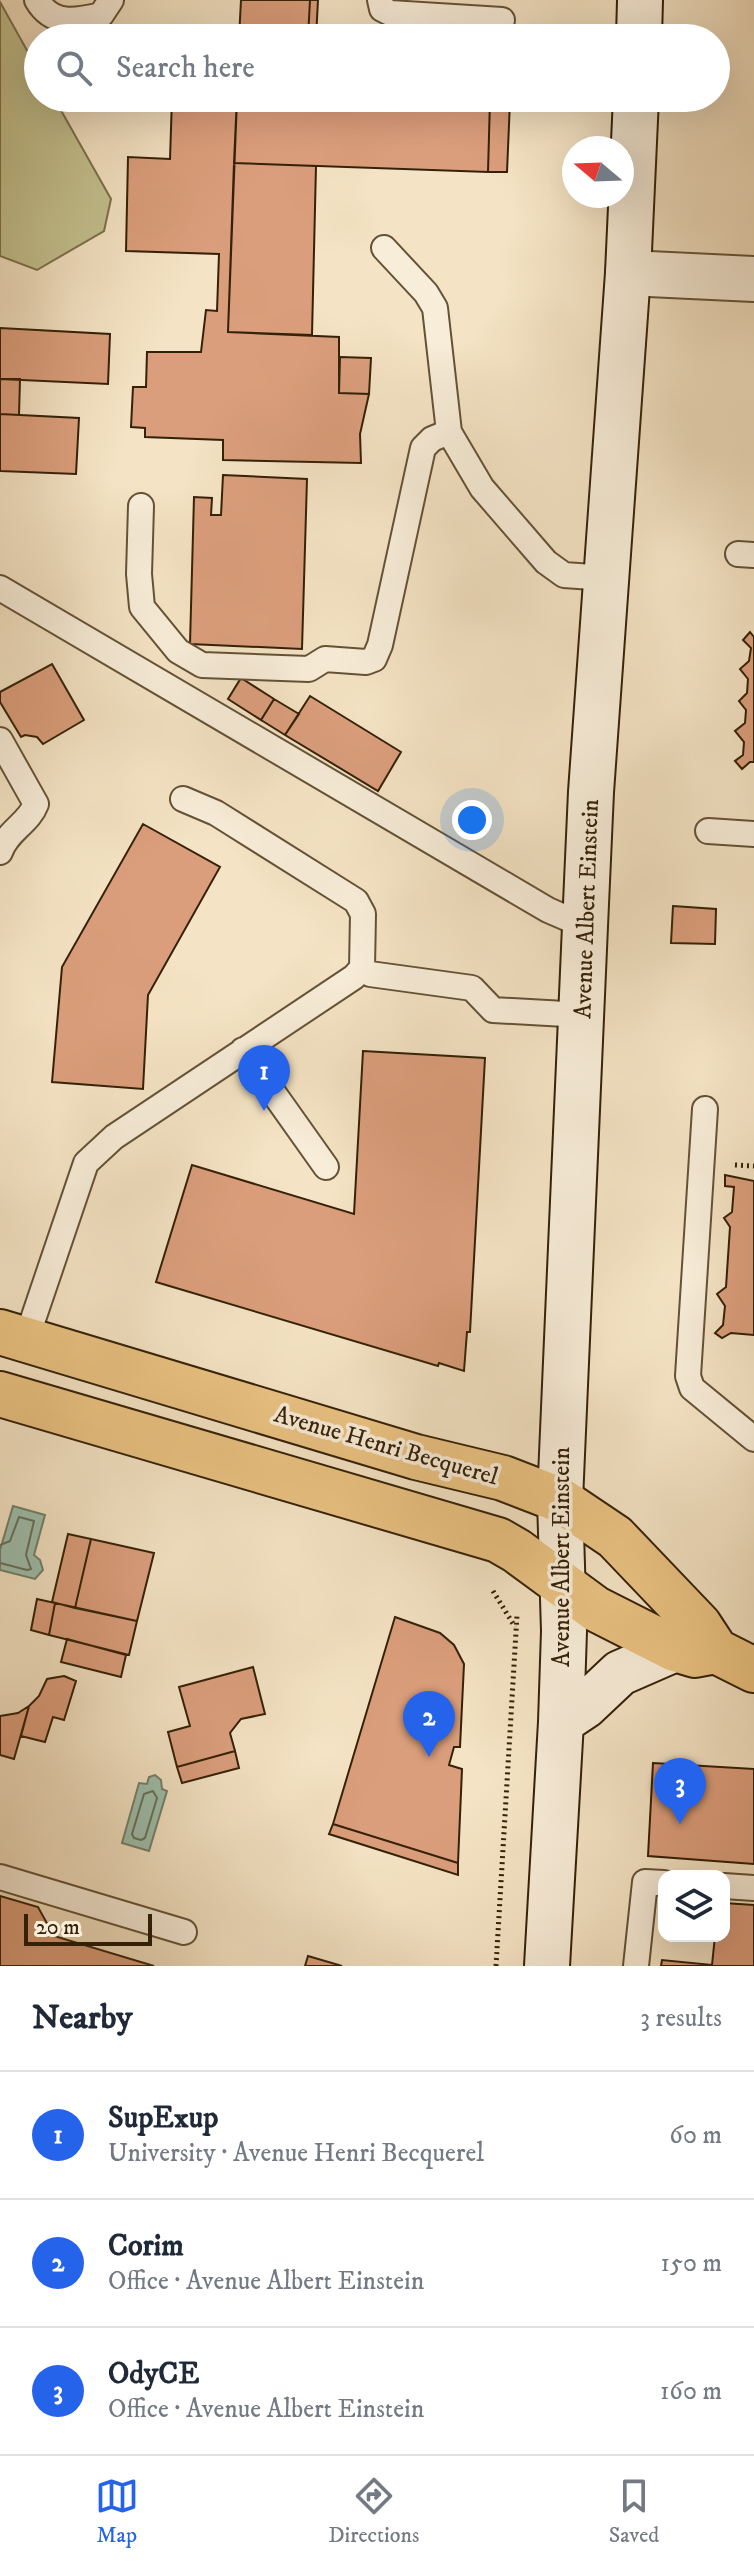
<!DOCTYPE html>
<html lang="en">
<head>
<meta charset="utf-8">
<style>
	:root { --surface:#fff; --page:#f2f2f3; --text:#1f2937; --muted:#747a83; --line:#e0e1e3; --accent:#2563eb }
	body { margin:0; font-family:"IM FELL DW Pica",serif; background:var(--page); color:var(--text) }
	.controls { position:absolute; right:24px; bottom:24px; display:grid; overflow:hidden; border-radius:16px; box-shadow:0 8px 32px #0002 }
	.controls button { width:72px; height:72px; display:grid; place-items:center; padding:0; border:0; border-bottom:2px solid var(--line); background:var(--surface); color:var(--text); font:40px sans-serif }
	.compass { position:absolute; left:562px; top:136px; width:72px; height:72px; border-radius:50%; background:var(--surface); box-shadow:0 8px 32px #0002; rotate:289deg }
	.scale { position:absolute; left:24px; bottom:20px; width:128px; box-sizing:border-box; padding-left:8px; border:4px solid #342107; border-top:0; font-size:22px; line-height:28px; white-space:nowrap; color:#342107; -webkit-text-stroke:6px #f8edd9; paint-order:stroke }
	.you { position:absolute; left:472px; top:820px; width:28px; height:28px; margin:-20px; border:6px solid #fff; border-radius:50%; background:#1a73e8; box-shadow:0 0 0 12px #1a73e833 }
	.badge { display:grid; place-items:center; width:52px; height:52px; border-radius:50%; background:var(--accent); color:#fff; font-size:26px; font-weight:700 }
	.pin { position:absolute; translate:-50% -66px; filter:drop-shadow(0 2px 4px #0008) }
	.pin::after { content:''; position:absolute; top:42px; width:28px; height:24px; background:inherit; clip-path:polygon(0 0,100% 0,50% 100%) }
	.list { margin:0; padding:0; list-style:none }
	h2 { display:flex; justify-content:space-between; align-items:center; height:104px; margin:0; padding:0 32px; font-size:34px }
	h2 small { font-size:26px; font-weight:400; color:var(--muted) }
	.list li { display:grid; grid-template-columns:52px 1fr auto; gap:24px; align-items:center; box-sizing:border-box; height:128px; padding:0 32px; border-top:2px solid var(--line) }
	.list b { display:block; font-size:30px; white-space:nowrap }
	.list p { margin:0; font-size:26px; white-space:nowrap; color:var(--muted) }
	.list em { font-size:26px; font-style:normal; color:var(--muted) }
	.icon { flex:none; width:44px; height:44px; fill:none; stroke:currentColor; stroke-width:2; stroke-linecap:round; stroke-linejoin:round }
	.map { position:relative; flex:none; width:754px; height:1966px; overflow:hidden }
	.search { position:absolute; background:var(--surface); box-shadow:0 8px 32px #0002; left:24px; right:24px; top:24px; height:88px; display:flex; align-items:center; gap:20px; box-sizing:border-box; padding:0 28px; border-radius:44px; color:var(--muted); font-size:30px }
	.sheet { height:488px; background:var(--surface) }
	nav { display:flex; justify-content:space-around; align-items:center; box-sizing:border-box; height:112px; border-top:2px solid var(--line); background:var(--surface); font-size:22px; color:var(--muted) }
	nav a { display:grid; justify-items:center; gap:4px }
	nav .on { color:var(--accent) }
	.map>svg:first-child { display:block }
</style>
</head>
<body>
<div class="map">
<svg width="754" height="1966" viewBox="0 0 754 1966">
	<rect width="100%" height="100%" fill="#f4e3c4"/>
	<filter id="stains"><feTurbulence type="fractalNoise" baseFrequency=".0025" numOctaves="4"/><feColorMatrix values="0 0 0 0 .2 0 0 0 0 .09 0 0 0 0 .02 0 0 0 .5 -.17"/></filter>
	<radialGradient id="worn" r=".72"><stop offset=".6" stop-color="#630" stop-opacity="0"/><stop offset="1" stop-color="#630" stop-opacity=".3"/></radialGradient>
	<path fill="#c3c18f" stroke="#7c714b" stroke-width="2" d="M0,2l38,68v28h16l57,101 -7,32 -67,39 -37,-14z"/>
	<path fill="#9dbfad" stroke="#73806b" stroke-width="2" d="M13,1506l32,9 -11,40 6,5 3,10 -8,9 -35,-9v-20z
		M155,1775l6,5 1,9 5,2 -18,60 -27,-8 17,-60 8,1 2,-7z"/>
	<g fill="none" stroke-linecap="round" stroke-linejoin="round">
		<path stroke="#68705a" stroke-width="2" d="M0,1545l10,-4 9,-24 15,4 -8,34 5,14 -4,1 -27,-7
			M153,1791l4,7 -12,40 -4,2 -7,-2 -2,-4 12,-40z"/>
	</g>
	<path fill="#db9e7c" stroke="#342107" stroke-width="2" d="M241,0h69l-2,38h-69z
		M310,0h8l-2,38h-8z
		M172,98h65l-9,234 111,5v56l30,1 -9,40 1,29 -138,-3v-20l-78,-3v-9l-14,-1 2,-40h13l1,-35h54l5,-42 11,1 2,-57 -93,-3 2,-94 42,2z
		M237,98l253,2 -2,72 -254,-9z
		M490,100l20,1 -3,71h-19z
		M234,163l82,3 -4,169 -84,-3z
		M0,328l110,6 -2,50 -108,-5z
		M340,357l31,1 -2,36 -30,-1z
		M0,379h20l-1,36 -19,-1z
		M0,414l79,4 -3,56 -76,-3z
		M223,475l84,4 -5,170 -112,-5 4,-147 18,1 -1,17h10z
		M750,632l4,5v125h-4l-8,7 -7,-8 8,-6 1,-13 -9,-11 10,-8 1,-13 -7,-9 8,-8 1,-14 -8,-10 9,-8 2,-13 -8,-8z
		M52,664l32,56 -41,24 -6,-7 -12,-2 -4,2 -21,-35v-10z
		M241,678l33,21 -13,21 -33,-21z
		M310,696l91,56 -23,39 -93,-56z
		M274,699l25,15 -14,21 -24,-15z
		M143,824l77,43 -72,128 -5,94 -91,-7 10,-115z
		M673,906l43,3 -1,35 -44,-1z
		M363,1051l122,7 -15,274h-3l-3,39 -25,-8 -1,3 -282,-84 36,-117 162,49z
		M725,1175l29,6v154l-23,-2 -9,5 -7,-5 8,-8 2,-19 -8,-12 9,-7 4,-60 -6,-9 8,-6 2,-25 -9,-1z
		M68,1534l23,5 -16,69 -23,-6z
		M91,1539l63,14 -17,68 -62,-13z
		M37,1599l18,4 -6,32 -18,-5z
		M55,1603l82,18 -8,34 -80,-20z
		M395,1617l45,16 14,12 10,19 -4,83h-6l-5,18 13,4 -4,94 -125,-39z
		M67,1639l59,16 -5,22 -60,-15z
		M253,1667l12,47 -24,5 -11,14 5,18 -58,16 -9,-35 22,-6 -11,-39z
		M64,1676l12,5 -12,39 -11,-3 -8,25 -24,-6 8,-30 10,-10 8,-17z
		M29,1706l-15,53 -14,-4v-39l18,-3z
		M235,1751l4,17 -57,15 -5,-16z
		M653,1763l101,6v95l-106,-8z
		M333,1824l125,39v12l-129,-41z
		M0,1896l38,11 16,29 100,30h-154z
		M724,1903l30,2v61h-93l1,-6 50,5 3,-29h9z
		M308,1956l34,10h-37z"/>
	<g fill="none" stroke-linecap="round" stroke-linejoin="round">
		<defs>
			<path id="lane" d="M37,0c15,26 39,21 64,15l10,-15
				M380,0l2,9 8,4 112,7
				M384,248l42,45 9,15 14,124 33,56 64,74 18,13 43,3
				M141,506l-2,68 3,33 36,44 24,14 107,4 16,-10 41,3 8,-3 6,-14 43,-197 9,-9 17,-7
				M738,554l16,1
				M0,588l548,322 37,16
				M0,740l36,64c-7,19 -29,27 -36,48
				M708,831l46,3
				M362,968l8,6 102,14 21,22 90,5
				M243,1050l83,117
				M705,1109l-17,267 4,12 62,51
				M26,1340l60,-177 28,-26 240,-160 8,-9 1,-54 -7,-13 -140,-88 -33,-14
				M0,1877l184,55
				M724,1886l30,2
				M636,1966l9,-84 19,1"/>
			<path id="street" d="M628,273l126,6"/>
			<path id="secondary" d="M639,38l1,-38
				M561,1722l24,-16 35,-33 55,-24
				M547,1966l14,-244 3,-91 -4,-131 25,-574 6,-134 37,-519 8,-175"/>
			<path id="primary" d="M0,1332l416,125 87,21 57,22 55,37 84,88 17,26 38,19
				M0,1394l498,146 19,11 79,58 79,40 20,6 21,-4"/>
		</defs>
		<use href="#lane" stroke="#645236" stroke-width="28"/>
		<use href="#street" stroke="#645236" stroke-width="48"/>
		<use href="#secondary" stroke="#342107" stroke-width="48"/>
		<use href="#primary" stroke="#342107" stroke-width="48"/>
		<path stroke="#342107" stroke-width="5" stroke-dasharray="2 4" stroke-linecap="butt" d="M735,1165l19,1
			M493,1591l22,36
			M496,1966l21,-351"/>
		<use href="#lane" stroke="#f8edd9" stroke-width="24"/>
		<use href="#street" stroke="#f8edd9" stroke-width="44"/>
		<use href="#secondary" stroke="#f8edd9" stroke-width="44"/>
		<use href="#primary" stroke="#eac282" stroke-width="44"/>
	</g>
	<g text-anchor="middle" dominant-baseline="central" stroke-width="7" stroke-linejoin="round" paint-order="stroke">
		<g font-size="24" fill="#342107" stroke="#f8edd9">
			<text transform="translate(587 909) rotate(-88)">Avenue Albert Einstein</text>
			<text transform="translate(386 1446) rotate(16)">Avenue Henri Becquerel</text>
			<text transform="translate(562 1557) rotate(-90)">Avenue Albert Einstein</text>
		</g>
	</g>
	<rect width="100%" height="100%" filter="url(#stains)"/>
	<rect width="100%" height="100%" fill="url(#worn)"/>
</svg>
<div class="controls">
<button><svg class="icon" aria-label="layers" viewBox="0 0 24 24"><path d="M12 4l9 5-9 5-9-5zM3 14l9 5 9-5"/></svg></button>
</div>
<svg class="compass" viewBox="-18 -18 36 36"><path d="M0-13l5 13h-10z" fill="#e53935"/><path d="M0 13l5-13h-10z" fill="#747a83"/></svg>
<div class="scale">20 m</div>
<div class="you"></div>
<div class="pin badge" style="left:264px;top:1111px">1</div>
<div class="pin badge" style="left:429px;top:1757px">2</div>
<div class="pin badge" style="left:680px;top:1824px">3</div>
<div class="search"><svg class="icon" aria-label="search" viewBox="0 0 24 24"><circle cx="10" cy="10" r="6"/><path d="M15 15l6 6"/></svg>Search here</div>
</div>
<section class="sheet">
<h2>Nearby<small>3 results</small></h2>
<ul class="list">
<li><span class="badge">1</span><div><b>SupExup</b><p>University · Avenue Henri Becquerel</p></div><em>60 m</em></li>
<li><span class="badge">2</span><div><b>Corim</b><p>Office · Avenue Albert Einstein</p></div><em>150 m</em></li>
<li><span class="badge">3</span><div><b>OdyCE</b><p>Office · Avenue Albert Einstein</p></div><em>160 m</em></li>
</ul>
</section>
<nav>
<a class="on"><svg class="icon" aria-label="map" viewBox="0 0 24 24"><path d="M3 6l6-2 6 2 6-2v14l-6 2-6-2-6 2zM9 4v14M15 6v14"/></svg>Map</a>
<a><svg class="icon" aria-label="directions" viewBox="0 0 24 24"><path d="M12 3l9 9-9 9-9-9zM9 14v-3h6M13 9l2 2-2 2"/></svg>Directions</a>
<a><svg class="icon" aria-label="saved" viewBox="0 0 24 24"><path d="M7 4h10v16l-5-4-5 4z"/></svg>Saved</a>
</nav>
</body>
</html>
